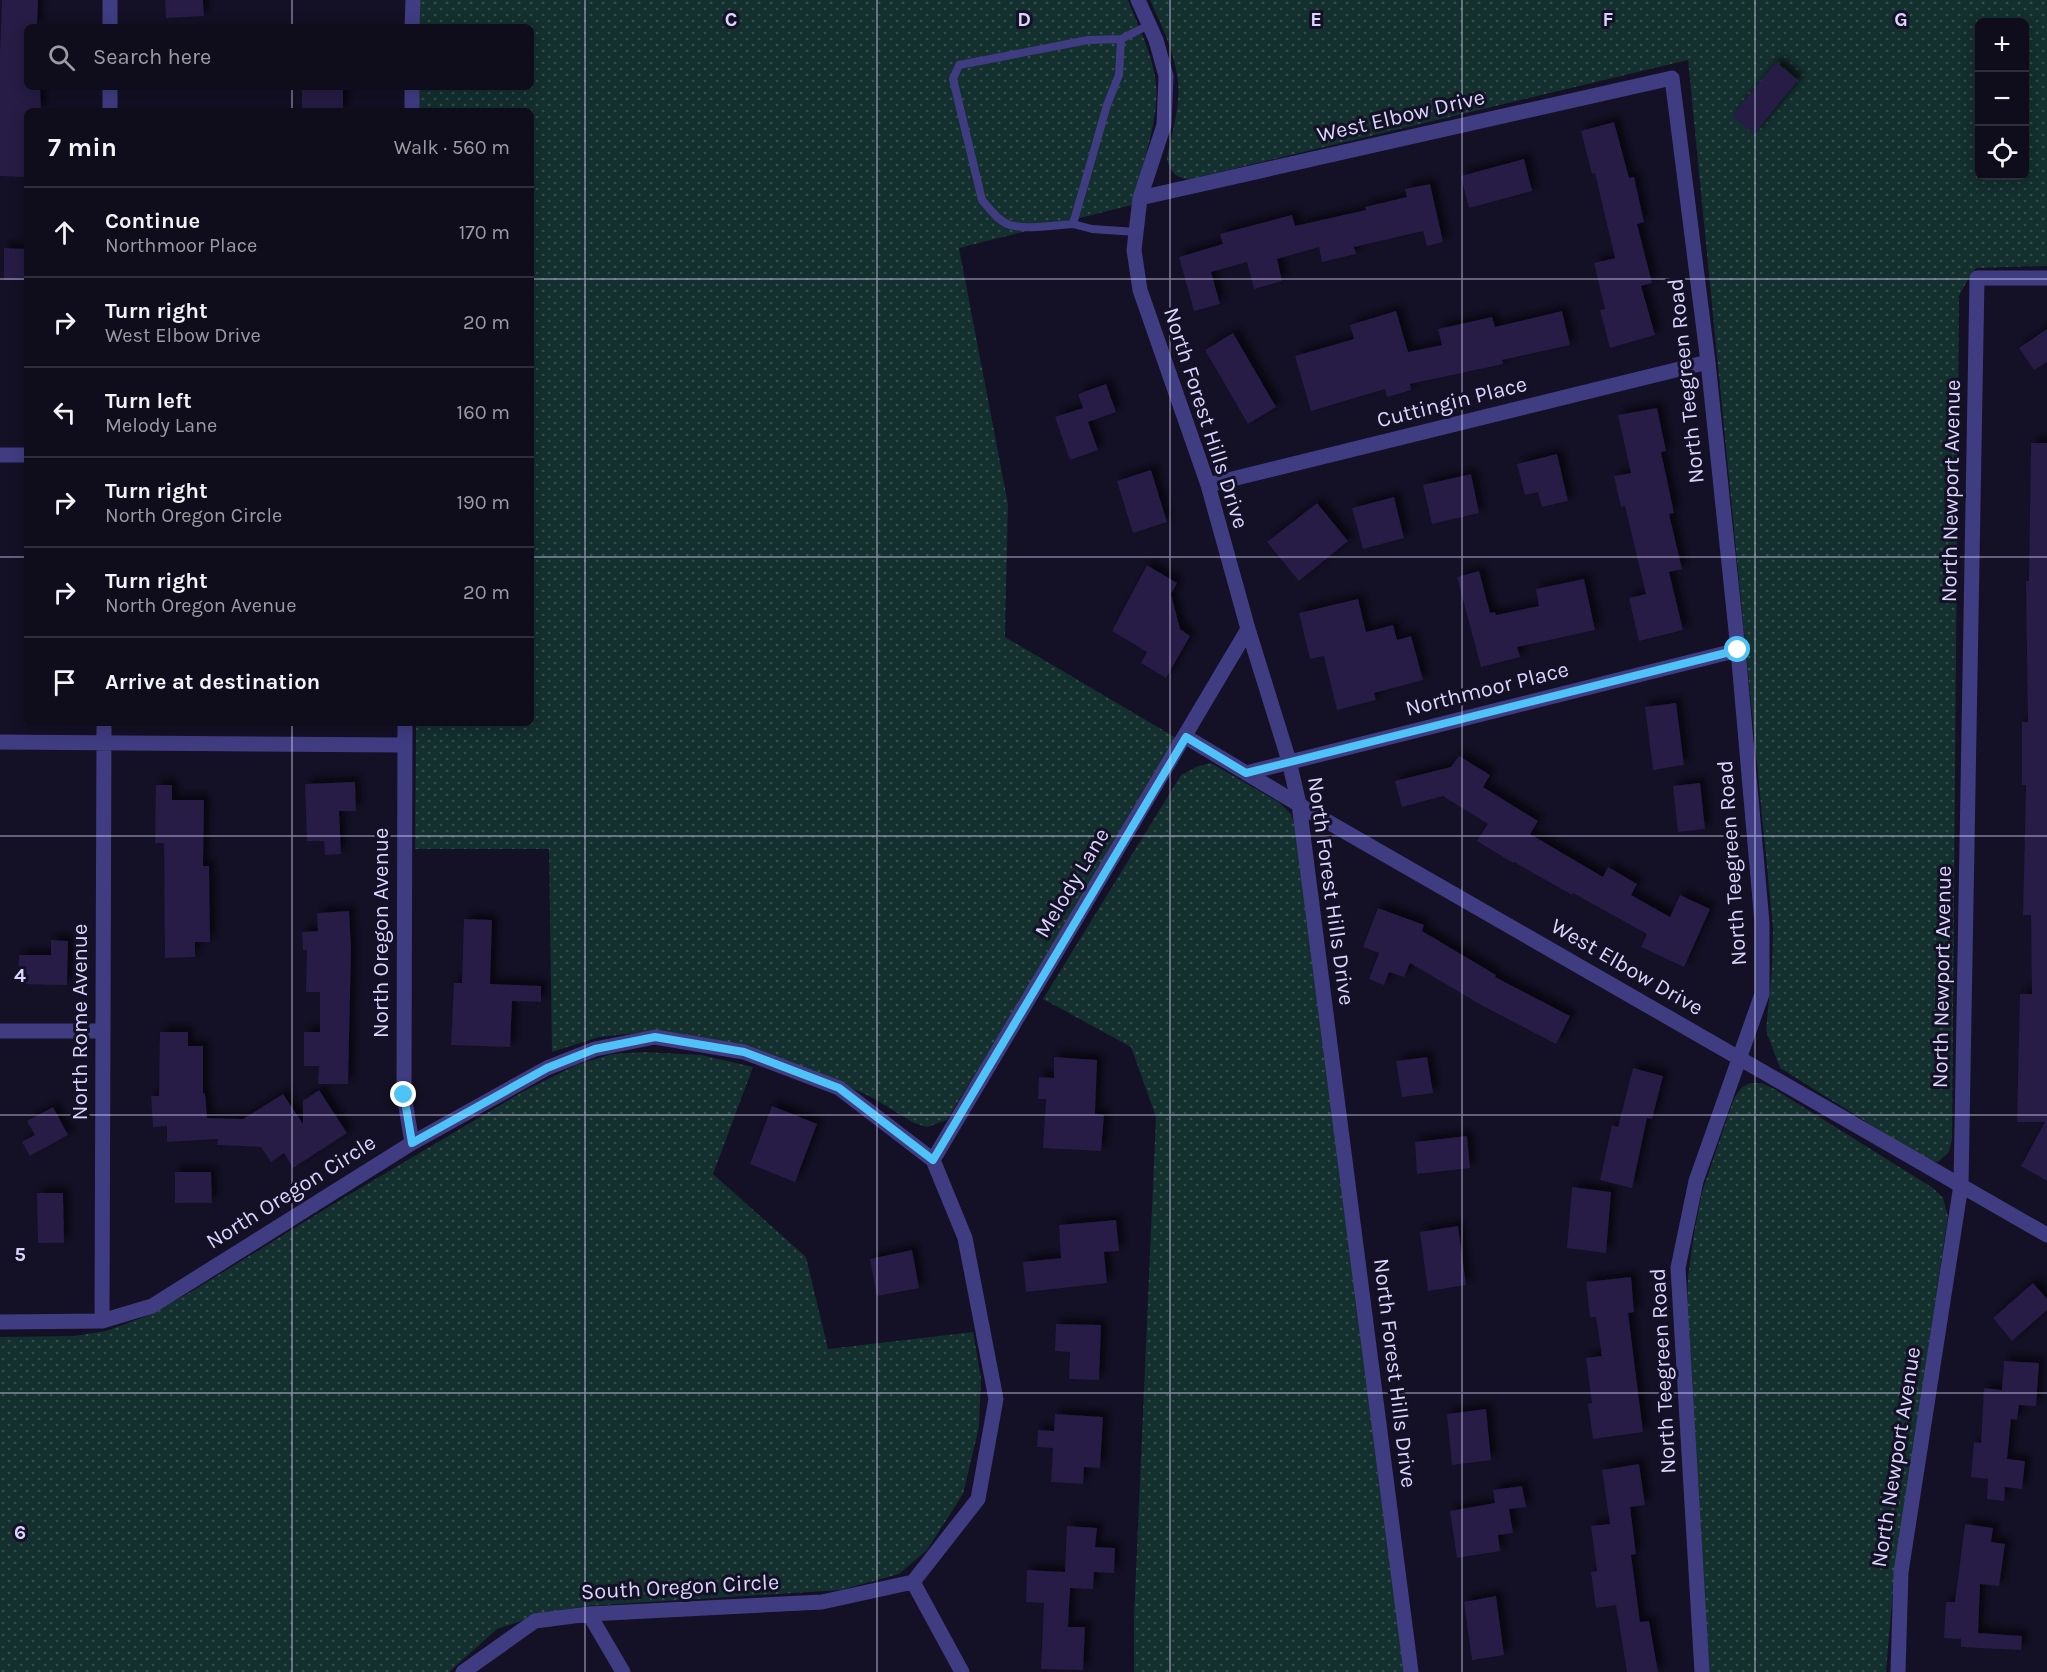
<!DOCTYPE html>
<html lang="en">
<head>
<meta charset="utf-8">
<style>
	:root { --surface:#0f0c1c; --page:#181525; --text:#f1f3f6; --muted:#9b9ba3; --line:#2f2c3b }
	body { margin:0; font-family:Karla,sans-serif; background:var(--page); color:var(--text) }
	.controls { position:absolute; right:18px; top:18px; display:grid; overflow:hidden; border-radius:9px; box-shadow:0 3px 15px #0003 }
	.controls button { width:54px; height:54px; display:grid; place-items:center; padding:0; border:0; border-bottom:2px solid var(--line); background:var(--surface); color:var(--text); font:30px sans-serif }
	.stop { position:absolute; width:18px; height:18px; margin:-14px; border:4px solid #4fc3f7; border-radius:50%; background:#fff }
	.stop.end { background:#4fc3f7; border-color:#fff; box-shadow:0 2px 6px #0008 }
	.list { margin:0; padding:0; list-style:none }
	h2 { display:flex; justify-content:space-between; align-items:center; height:78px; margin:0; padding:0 24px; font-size:26px }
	h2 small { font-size:20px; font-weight:400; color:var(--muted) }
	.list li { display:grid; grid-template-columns:39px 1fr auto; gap:18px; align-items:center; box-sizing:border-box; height:90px; padding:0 24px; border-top:2px solid var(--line) }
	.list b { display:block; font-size:22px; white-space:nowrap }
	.list p { margin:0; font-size:20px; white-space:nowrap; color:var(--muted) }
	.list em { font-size:20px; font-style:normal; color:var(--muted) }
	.icon { flex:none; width:33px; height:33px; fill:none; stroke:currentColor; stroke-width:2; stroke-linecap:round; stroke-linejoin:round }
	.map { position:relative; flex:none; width:2047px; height:1672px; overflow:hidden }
	.search { position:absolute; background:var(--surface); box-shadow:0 3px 15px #0003; left:24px; top:24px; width:510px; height:66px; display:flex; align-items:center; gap:15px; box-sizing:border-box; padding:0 21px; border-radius:9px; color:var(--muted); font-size:22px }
	.panel { position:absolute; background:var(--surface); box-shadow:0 3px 15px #0003; left:24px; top:108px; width:510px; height:618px; border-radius:9px }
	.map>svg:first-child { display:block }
</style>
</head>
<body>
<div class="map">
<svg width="2047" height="1672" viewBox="0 0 2047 1672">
	<defs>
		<pattern id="grass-dots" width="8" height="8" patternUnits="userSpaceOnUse" patternTransform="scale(1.5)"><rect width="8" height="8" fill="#132f2e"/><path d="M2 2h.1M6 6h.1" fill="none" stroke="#354c4d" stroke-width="1.8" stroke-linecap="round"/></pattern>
		<filter id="shadow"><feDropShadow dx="5.5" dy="-5.5" stdDeviation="3" flood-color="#0009"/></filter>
	</defs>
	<rect width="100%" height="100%" fill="#141025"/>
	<path fill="url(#grass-dots)" fill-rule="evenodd" d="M419,0h709c10,26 25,55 28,83 4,33 -15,89 -24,122l-173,43 49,256 -3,133 173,102 -231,381 -20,7 -13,-4 -41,-25 -47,-22 -179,-44 -48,5 -47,15 -3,-203h-134l1,-126h115v-612h-113l1,-24h112v-60h-112z
		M1150,0h897v266l-71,2 -10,15 -7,13 -7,843 -3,13 -11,10 -9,-1 -149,-93 -14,-37 6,-63 1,-40 -85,-868 -497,119c-14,0 -21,-6 -24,-21 5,-26 15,-56 10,-83 -4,-26 -16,-51 -27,-75zM1980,22h44v154h-44z
		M1211,763l69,40 11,11 4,12 109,846h-270v-55l22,-500 -25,-70 -88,-48 138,-224 17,-9z
		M644,1052l57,3 52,12 -40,107 93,83 22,92 145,-17 8,46 -2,49 -16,67 -36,56 -28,24 -58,16 -255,16 -40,7 -49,16 -48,43h-449v-335l74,-1 32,-5 38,-14 45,-24 141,-87 192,-114 54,-27 36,-11z
		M1750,1083h12l14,7 157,98 10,10 5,18 -54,363 -8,93h-177l-23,-337 2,-58 6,-44 8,-41 32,-94 8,-11z"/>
	<path fill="#251c45" filter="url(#shadow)" d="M2,0h36l-1,27h-10v60h13l1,24h-14v66l-27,-1v-123z
		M165,0h38l1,16 -38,2z
		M1776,62l22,18 -44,54 -22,-18z
		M343,87v24h-41v-23z
		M1614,122l15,56 5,-1 10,45 -7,2 15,59 -11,3 14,49 -45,13 -10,-38 5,-1 -11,-46 21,-5 -20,-85 -3,1 -11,-43z
		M1524,159l8,32 -63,17 -8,-32z
		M1430,184l13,58 -16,4 -4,-15 -69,16 2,7 -34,8 -3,-15 -42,12 5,22 -28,8 -7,-27 -36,10 9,32 -26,7 -15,-54 44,-13 -3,-10 72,-19 3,11 71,-16 -1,-3 42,-10 -2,-8z
		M4,248l23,1v31h-23z
		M1396,311l12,41 34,-7 -4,-16 54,-12 3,10 67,-16 8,34 -68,15 1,4 -93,20 1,6 -24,7 -2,-8 -74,22 -16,-55 59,-17 -4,-14z
		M2047,329v33l-13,8 -15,-22z
		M1233,333l43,74 -28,17 -43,-74z
		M1106,384l10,28 -28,10 -10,-28z
		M1083,408l15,42 -28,10 -15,-43z
		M1657,408l9,43 -5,1 13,61 -5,1 13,55 -13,3 14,58 -44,11 -10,-43 17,-4 -21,-88 -4,1 -7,-31 17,-3 -13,-58z
		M2031,443h16v738l-26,-15 24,-44h-28l3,-128h12l-1,-79h-8l3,-130h-4v-63h6l-2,-141h3z
		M1557,454l11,47 -26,6 -4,-15 -13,3 -8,-31z
		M1151,470l16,52 -34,11 -16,-52z
		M1471,474l8,39 -47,11 -9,-39z
		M1394,497l10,41 -41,11 -11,-41z
		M1317,503l31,38 -49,40 -32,-39z
		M1147,565l30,18 -6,11 9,35 10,7 -24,42 -25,-15 6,-11 -35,-21z
		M1479,571l11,42 5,-1 1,3 43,-9 -3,-17 48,-10 11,51 -78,17 3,10 -39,10 -24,-90z
		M1358,599l8,33 27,-7 4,15 14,-4 12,44 -49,13 2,7 -39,10 -13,-54 -14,3 -11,-46z
		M1676,703l8,62 -31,5 -8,-63z
		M1459,756l31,19 -7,12 55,34 -8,13 73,43 5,-10 29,17 -6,11 39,22 10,-22 30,14 -26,58 -43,-20 6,-13 -74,-41 -1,2 -58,-33 -1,1 -36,-22 11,-17 -45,-28 -41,11 -7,-26 56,-14z
		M355,782l1,29h-17l2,43 -16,1 -1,-14h-17l-2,-57z
		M1700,783l5,46 -27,3 -5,-46z
		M156,785h16v15h32l-1,66h6l1,76h-15v15l-30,1 -1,-115h-9z
		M1378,908l46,17 -2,6 74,44 -1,2 75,39 -14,28 -73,-38 -73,-43 -6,14 -15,-5 -5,13 -15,-6 10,-26 -16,-6z
		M349,911l2,38 -3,135h-30l1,-18h-15v-34h16v-40h-14l1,-42h-4l-1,-18 16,-1 -1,-18z
		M464,919l28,1 -2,64 51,2v16l-29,-1 -2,46 -59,-2 3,-62h8z
		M51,940l17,1 -1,44 -49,-1 1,-29h32z
		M160,1032h28v14h15v48l2,-1 2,25 36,1 40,-25 20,30v-23l16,-11 28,43 -54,35 -9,-15 -13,9 -10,-15 -44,-2 1,-6 -51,3v-16l-14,1 -2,-31h8z
		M1054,1057l43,3 -2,54 9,1 -3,36 -58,-3 3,-49h-8l1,-22 15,1z
		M1427,1057l6,36 -31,4 -6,-36z
		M1633,1068l30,8 -11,43 -5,-1 -15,70 -32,-8 12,-55 6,2z
		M772,1106l45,18 -22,58 -45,-18z
		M53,1107l15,28 -38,21 -8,-14 13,-7 -8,-14z
		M1467,1136l3,32 -53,6 -2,-32z
		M175,1172h36l1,31h-37z
		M1572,1187l39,5 -5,61 -39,-5z
		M37,1193h26l1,50h-26z
		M1116,1220l3,31 -15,1 3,31 -81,9 -3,-30 38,-4 -2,-33z
		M1458,1226l8,59 -38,6 -8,-59z
		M912,1250l7,38 -42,8 -7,-37z
		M1631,1277l3,35 -6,1 15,119 -50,7 -5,-35 4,-1 -6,-45 16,-2 -6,-39h-6l-4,-35z
		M2033,1283l14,16v11l-35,31 -19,-23z
		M1056,1324l45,1 -2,55 -30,-1 1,-27 -15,-1z
		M2004,1361l35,2 -3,43 -17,-1 -2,15 -6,-1 -4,40 18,2 -3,28 -17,-2 -1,14 -17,-2 1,-20 -17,-2 3,-35 7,1 3,-55 18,2z
		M1486,1409l5,51 -39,5 -5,-51z
		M1055,1414l48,3 -3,51 -16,-1 -1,17 -32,-2 2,-34 -16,-1 1,-17 16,1z
		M1639,1464l6,41 -15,2 6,47 -5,1 9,67 9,-1 9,51h-31l-11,-67 -20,3 -5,-36 6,-1 -6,-45 19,-2 -8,-54z
		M1522,1486l4,21 -17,2 4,24 -15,2 2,16 -43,7 -7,-47 45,-8 -2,-13z
		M1965,1524l28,4 -2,14 14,2 -6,42 -19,-2 -2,49 44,3 -1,14 -60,-3v-8l-17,-1 2,-36h9z
		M1067,1526l30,2 -2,19 20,1 -1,25 -20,-1 -1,17 -23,-1 -2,39h17l-2,43 -42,-1 3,-66 -18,-1 1,-32 38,2z
		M1496,1596l8,59 -32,5 -8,-58z"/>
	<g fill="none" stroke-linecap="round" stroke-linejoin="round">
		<path stroke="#403c82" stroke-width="8" d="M1073,224c-17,1 -46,6 -63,1 -12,-4 -20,-16 -28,-25l-29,-121 6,-14 129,-25 33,-1
			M1136,232l-44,-3 -19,-5 34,-119 12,-30 2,-36 28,-14"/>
		<path stroke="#403c82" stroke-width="15" d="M1138,0l18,40 10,36 -2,49 -24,73 -6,52 6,40 68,195 40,144 41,132 10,43 112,868
			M110,27v-27
			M412,27l1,-27
			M110,111v-24
			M412,111v-24
			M1140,198l532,-120 36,284 30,288 24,273v71l-66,187 -18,87 24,404
			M0,455h27
			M1208,485l500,-123
			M405,723l-1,372 8,48
			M1186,737l137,82 724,416
			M0,742l404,3
			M1246,773l492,-123
			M0,1031h102
			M933,1160l315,-531
			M102,1321l2,-598
			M0,1322l102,-1 50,-15 260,-163 135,-75 48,-19 60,-12 89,15 95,36 94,72 32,78 31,161 -18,100 -65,83
			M913,1582l49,90
			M589,1614l34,58
			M463,1672l72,-51 54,-7 233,-12 91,-20
			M1898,1672l3,-100 60,-387 16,-907h70"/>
	</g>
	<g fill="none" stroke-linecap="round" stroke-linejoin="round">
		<path stroke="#4fc3f7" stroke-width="8" d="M404,1095l8,48 135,-75 48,-19 60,-12 89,15 95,36 94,72 253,-423 60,36 492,-123"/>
	</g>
	<path fill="none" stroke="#dad5fe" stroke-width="1.5" stroke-opacity="0.55" d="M292,0v27M585,0v1672M877,0v1672M1170,0v1672M1462,0v1672M1755,0v1672M292,87v24M0,279h27M531,279h1516M0,557h27M531,557h1516M292,723v949M0,836h2047M0,1115h2047M0,1393h2047"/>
	<g text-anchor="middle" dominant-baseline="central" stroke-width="6" stroke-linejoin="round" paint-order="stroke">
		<g font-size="22" fill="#dad5fe" stroke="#141025">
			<text transform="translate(1401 116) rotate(-13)">West Elbow Drive</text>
			<text transform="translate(1686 381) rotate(-96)">North Teegreen Road</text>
			<text transform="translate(1452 402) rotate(-14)">Cuttingin Place</text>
			<text transform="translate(1206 418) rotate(72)">North Forest Hills Drive</text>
			<text transform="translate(1951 491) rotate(-89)">North Newport Avenue</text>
			<text transform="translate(1487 689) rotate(-14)">Northmoor Place</text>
			<text transform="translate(1732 863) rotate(-94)">North Teegreen Road</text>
			<text transform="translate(1072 883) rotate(-59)">Melody Lane</text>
			<text transform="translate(1331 891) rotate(82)">North Forest Hills Drive</text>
			<text transform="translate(381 933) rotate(-90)">North Oregon Avenue</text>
			<text transform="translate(1627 967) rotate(30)">West Elbow Drive</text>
			<text transform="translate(1942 977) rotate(-89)">North Newport Avenue</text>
			<text transform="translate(80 1022) rotate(-90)">North Rome Avenue</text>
			<text transform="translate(291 1192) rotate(-32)">North Oregon Circle</text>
			<text transform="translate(1663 1371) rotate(-93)">North Teegreen Road</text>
			<text transform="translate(1395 1373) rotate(83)">North Forest Hills Drive</text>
			<text transform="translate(1896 1457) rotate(-81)">North Newport Avenue</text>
			<text transform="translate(680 1587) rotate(-3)">South Oregon Circle</text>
		</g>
	</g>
	<g font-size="20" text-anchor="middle" font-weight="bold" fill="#dad5fe" stroke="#141025" stroke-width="6" stroke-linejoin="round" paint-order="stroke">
		<text x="731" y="26">C</text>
		<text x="1024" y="26">D</text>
		<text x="1316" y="26">E</text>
		<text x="1608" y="26">F</text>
		<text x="1901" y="26">G</text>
		<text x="20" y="982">4</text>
		<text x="20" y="1261">5</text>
		<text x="20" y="1539">6</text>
	</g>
</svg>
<div class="controls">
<button>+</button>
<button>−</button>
<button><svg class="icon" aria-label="locate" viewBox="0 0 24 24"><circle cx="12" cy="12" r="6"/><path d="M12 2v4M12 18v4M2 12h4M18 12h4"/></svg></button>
</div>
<div class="stop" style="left:1738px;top:650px"></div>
<div class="stop end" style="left:404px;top:1095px"></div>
<div class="search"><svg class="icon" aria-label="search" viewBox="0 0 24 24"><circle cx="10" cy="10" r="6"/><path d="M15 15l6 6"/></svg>Search here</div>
<section class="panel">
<h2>7 min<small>Walk · 560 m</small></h2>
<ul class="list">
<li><svg class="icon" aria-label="ahead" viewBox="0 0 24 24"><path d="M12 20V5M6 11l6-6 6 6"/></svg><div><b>Continue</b><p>Northmoor Place</p></div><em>170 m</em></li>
<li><svg class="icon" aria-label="right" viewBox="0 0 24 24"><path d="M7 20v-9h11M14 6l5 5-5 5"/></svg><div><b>Turn right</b><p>West Elbow Drive</p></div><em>20 m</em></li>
<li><svg class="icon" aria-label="left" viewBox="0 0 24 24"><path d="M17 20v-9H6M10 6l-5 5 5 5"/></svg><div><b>Turn left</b><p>Melody Lane</p></div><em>160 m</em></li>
<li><svg class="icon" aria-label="right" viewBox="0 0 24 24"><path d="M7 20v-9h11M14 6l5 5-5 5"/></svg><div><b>Turn right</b><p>North Oregon Circle</p></div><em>190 m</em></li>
<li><svg class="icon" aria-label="right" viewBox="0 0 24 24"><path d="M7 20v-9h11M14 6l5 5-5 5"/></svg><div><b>Turn right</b><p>North Oregon Avenue</p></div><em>20 m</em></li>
<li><svg class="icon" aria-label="arrive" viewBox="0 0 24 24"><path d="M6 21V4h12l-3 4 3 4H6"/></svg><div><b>Arrive at destination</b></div></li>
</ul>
</section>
</div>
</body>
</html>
